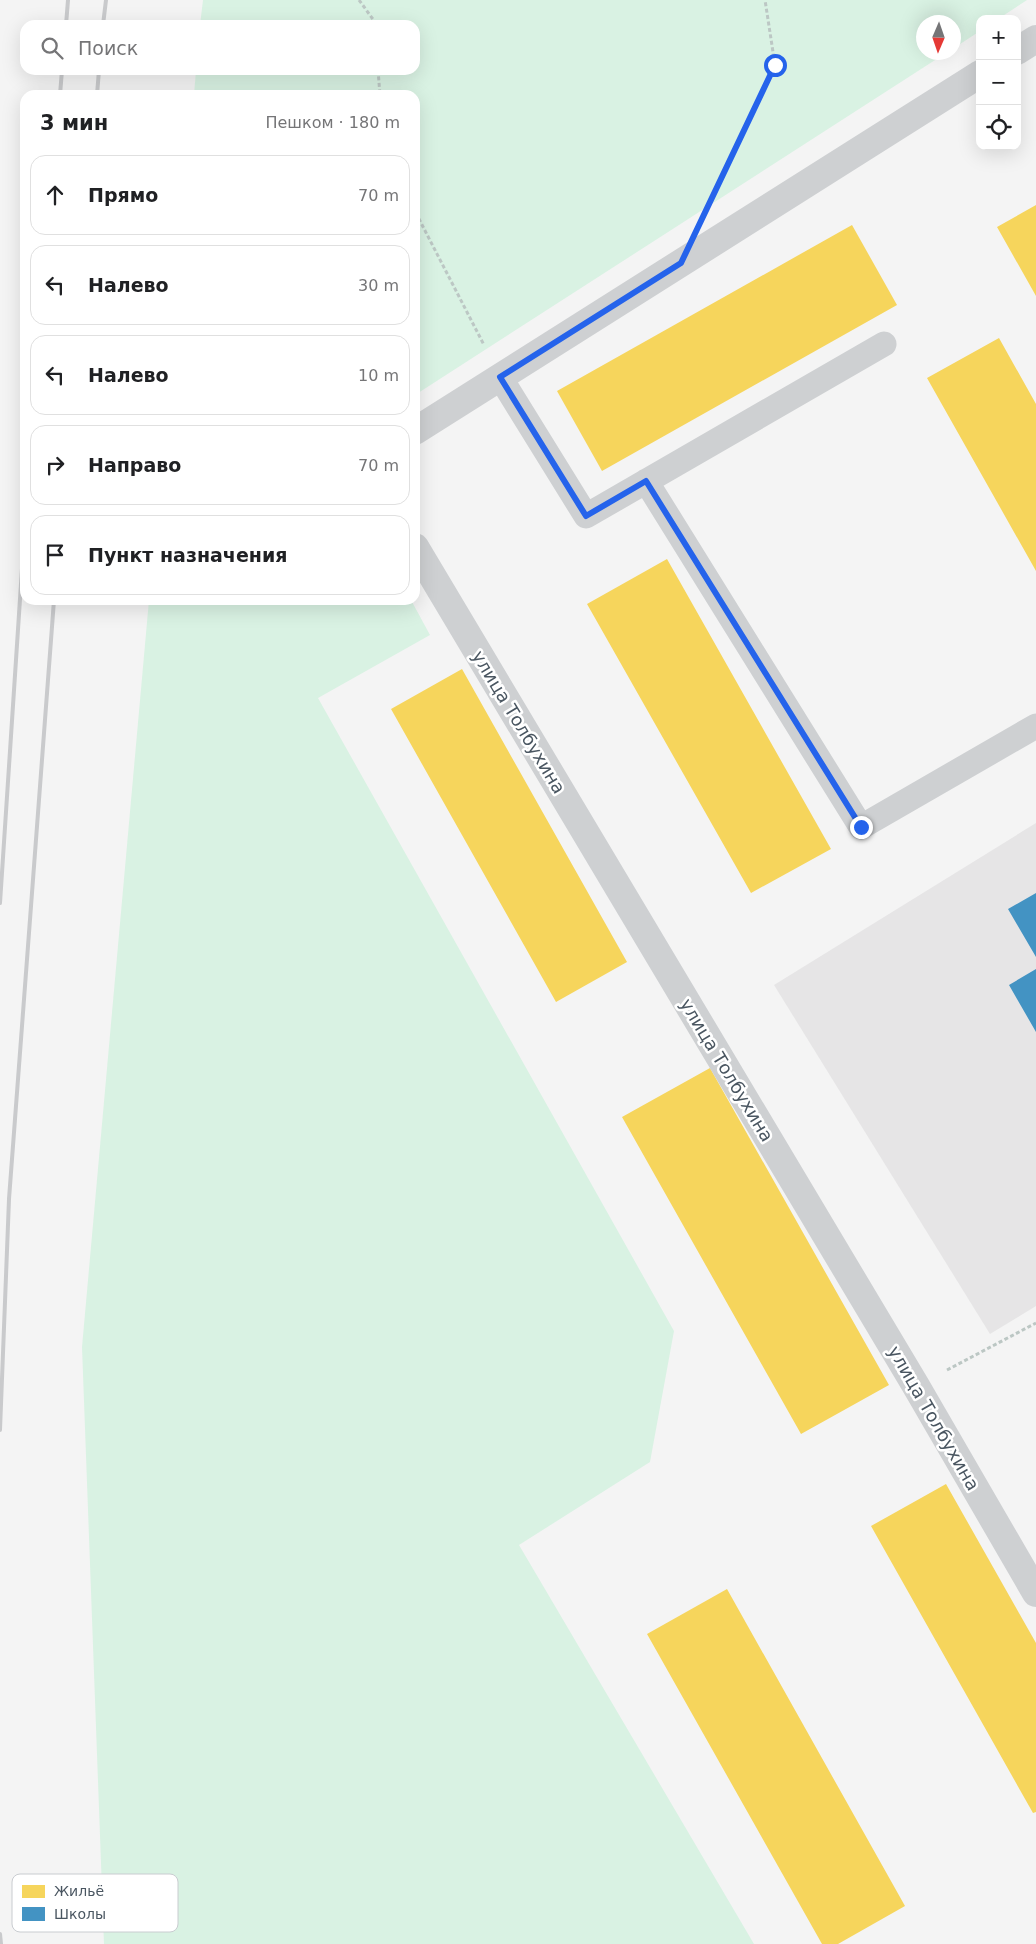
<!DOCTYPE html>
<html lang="ru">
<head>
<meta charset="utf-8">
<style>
	:root { --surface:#fff; --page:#f6f6f6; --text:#202124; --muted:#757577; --line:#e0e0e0 }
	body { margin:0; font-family:"DejaVu Sans",sans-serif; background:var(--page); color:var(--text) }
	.controls { position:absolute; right:15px; top:15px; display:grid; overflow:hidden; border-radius:10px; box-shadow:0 5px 20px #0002 }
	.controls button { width:45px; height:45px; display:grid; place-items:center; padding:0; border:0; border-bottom:1px solid var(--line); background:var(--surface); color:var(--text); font:25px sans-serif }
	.compass { position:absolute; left:916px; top:15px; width:45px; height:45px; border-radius:50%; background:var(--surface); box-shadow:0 5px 20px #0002; rotate:182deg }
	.stop { position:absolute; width:15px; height:15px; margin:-11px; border:4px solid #2563eb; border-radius:50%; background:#fff }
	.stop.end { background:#2563eb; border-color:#fff; box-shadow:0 1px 5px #0008 }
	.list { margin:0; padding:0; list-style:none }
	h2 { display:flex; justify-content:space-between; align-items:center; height:65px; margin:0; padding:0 20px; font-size:21px }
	h2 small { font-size:16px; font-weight:400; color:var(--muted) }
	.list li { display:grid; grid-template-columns:32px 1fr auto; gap:15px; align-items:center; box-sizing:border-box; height:80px; margin:0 10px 10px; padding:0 10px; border:1px solid var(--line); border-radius:15px }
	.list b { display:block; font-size:19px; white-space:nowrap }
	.list em { font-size:16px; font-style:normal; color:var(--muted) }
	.icon { flex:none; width:28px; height:28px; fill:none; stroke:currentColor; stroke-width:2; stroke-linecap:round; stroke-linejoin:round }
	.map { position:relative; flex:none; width:1036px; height:1944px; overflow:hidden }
	.search { position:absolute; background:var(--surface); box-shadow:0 5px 20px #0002; left:20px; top:20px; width:400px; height:55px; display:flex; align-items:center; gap:12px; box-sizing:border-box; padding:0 18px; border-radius:15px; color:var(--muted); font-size:19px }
	.panel { position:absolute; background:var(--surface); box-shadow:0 5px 20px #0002; left:20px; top:90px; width:400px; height:515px; border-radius:15px }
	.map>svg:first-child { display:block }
</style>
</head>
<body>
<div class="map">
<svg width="1036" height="1944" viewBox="0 0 1036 1944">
	<rect width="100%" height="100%" fill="#f4f4f4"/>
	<path fill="#e6e5e6" d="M1036,823v483l-46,28 -216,-349z"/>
	<path fill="#d9f2e3" d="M203,0h824l-29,19h-18v12l-26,17v-26h-30v30l22,1 -531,342v-300h-221l2,-25h219v-45h-215z
		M149,600h262l19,35 -112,63 356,633 -24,131 -131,83 235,399h-650l-22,-597z"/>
	<path fill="#f6d55c" d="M1036,205v91l-39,-69z
		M852,225l45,80 -295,166 -45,-80z
		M999,338l37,66v167l-109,-193z
		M667,559l164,290 -80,44 -164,-289z
		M462,669l165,293 -71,40 -165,-293z
		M710,1068l179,317 -88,49 -179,-317z
		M946,1484l90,159v169l-3,1 -162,-287z
		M727,1589l178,317 -67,38h-16l-175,-310z"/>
	<path fill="#4393c3" d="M1036,893v64l-28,-48z
		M1036,969v63l-27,-47z"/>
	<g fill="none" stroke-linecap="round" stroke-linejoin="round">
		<path stroke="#bcc7c4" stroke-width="3" stroke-dasharray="4 2.5" stroke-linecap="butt" d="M359,0l16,22v3
			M378,70l2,25
			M711,199l64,-134 -10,-65
			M415,206l4,13 65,126
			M947,1370l89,-47"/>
		<path stroke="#ced0d2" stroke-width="25" d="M500,377l86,139 298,-172
			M646,481l215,346 175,-101"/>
		<path stroke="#ced0d2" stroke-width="28" d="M1017,51l19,-12
			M415,431l565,-357
			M415,547l501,839 120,207"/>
		<path stroke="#c9cacc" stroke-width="4" d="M66,25l2,-25
			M103,25l3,-25
			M60,95l2,-25
			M97,95l2,-25
			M0,903l25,-380
			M0,1430l9,-231 45,-599
			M0,1934l1,10"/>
	</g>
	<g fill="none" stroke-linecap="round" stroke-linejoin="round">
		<path stroke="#2563eb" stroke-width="6" d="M775,65l-94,198 -181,114 86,139 60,-35 215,346"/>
	</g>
	<g text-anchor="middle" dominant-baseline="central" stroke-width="5" stroke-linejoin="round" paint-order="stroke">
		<g font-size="18" fill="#4a5661" stroke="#fff">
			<text transform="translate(519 722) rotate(59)">улица Толбухина</text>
			<text transform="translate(727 1070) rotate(59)">улица Толбухина</text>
			<text transform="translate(934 1418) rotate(60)">улица Толбухина</text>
		</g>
	</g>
	<rect x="12" y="1874" width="166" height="58" rx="8" fill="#fff" stroke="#c9ccd0" stroke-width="1"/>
	<rect x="22" y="1885" width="23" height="13" fill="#f6d55c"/>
	<rect x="22" y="1907" width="23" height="14" fill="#4393c3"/>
	<g font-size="14" fill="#4a5661">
		<text x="54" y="1896">Жильё</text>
		<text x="54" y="1919">Школы</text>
	</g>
</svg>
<div class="controls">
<button>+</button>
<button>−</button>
<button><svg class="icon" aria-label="locate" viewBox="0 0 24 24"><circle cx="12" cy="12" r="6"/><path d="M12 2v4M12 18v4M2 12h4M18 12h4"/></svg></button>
</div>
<svg class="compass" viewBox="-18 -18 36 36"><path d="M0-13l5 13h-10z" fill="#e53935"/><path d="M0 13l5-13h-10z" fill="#757577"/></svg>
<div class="stop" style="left:775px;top:65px"></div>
<div class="stop end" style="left:861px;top:827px"></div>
<div class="search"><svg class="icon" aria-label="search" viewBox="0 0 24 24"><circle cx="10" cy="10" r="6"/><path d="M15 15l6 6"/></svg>Поиск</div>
<section class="panel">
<h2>3 мин<small>Пешком · 180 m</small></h2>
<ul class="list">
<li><svg class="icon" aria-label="ahead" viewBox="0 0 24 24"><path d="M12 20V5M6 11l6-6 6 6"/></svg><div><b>Прямо</b></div><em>70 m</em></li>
<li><svg class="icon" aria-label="left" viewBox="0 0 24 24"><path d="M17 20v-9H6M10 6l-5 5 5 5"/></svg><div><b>Налево</b></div><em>30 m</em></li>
<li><svg class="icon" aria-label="left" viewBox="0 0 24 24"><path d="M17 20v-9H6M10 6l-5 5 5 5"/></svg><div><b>Налево</b></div><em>10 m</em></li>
<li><svg class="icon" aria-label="right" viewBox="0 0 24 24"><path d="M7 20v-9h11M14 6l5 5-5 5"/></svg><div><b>Направо</b></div><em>70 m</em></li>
<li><svg class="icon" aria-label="arrive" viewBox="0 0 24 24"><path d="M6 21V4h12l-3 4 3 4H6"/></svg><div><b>Пункт назначения</b></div></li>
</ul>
</section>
</div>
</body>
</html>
